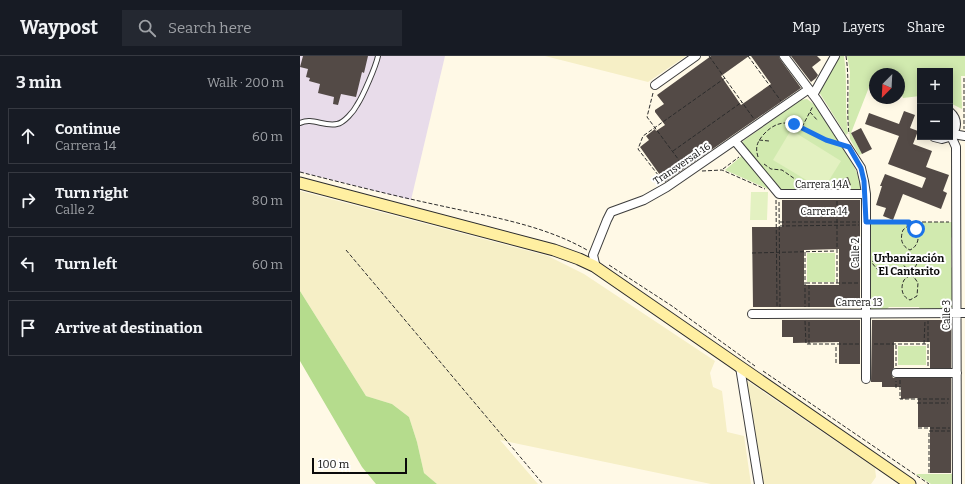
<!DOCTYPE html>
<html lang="en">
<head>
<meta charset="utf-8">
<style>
	:root { --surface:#171b24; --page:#242831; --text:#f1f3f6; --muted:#9ea1a6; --line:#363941 }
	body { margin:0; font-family:Bitter,serif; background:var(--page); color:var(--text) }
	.controls { position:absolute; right:12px; top:12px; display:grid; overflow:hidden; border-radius:0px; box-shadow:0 2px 10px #0003 }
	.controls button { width:36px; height:36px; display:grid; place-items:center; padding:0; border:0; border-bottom:1px solid var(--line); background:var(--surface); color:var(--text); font:20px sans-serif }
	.compass { position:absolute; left:569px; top:12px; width:36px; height:36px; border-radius:50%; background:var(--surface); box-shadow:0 2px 10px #0003; rotate:204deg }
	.scale { position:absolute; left:12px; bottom:10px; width:95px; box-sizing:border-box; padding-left:4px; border:2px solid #0a0a0a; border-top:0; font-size:11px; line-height:14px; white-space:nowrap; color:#0a0a0a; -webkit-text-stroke:3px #fff; paint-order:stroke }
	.stop { position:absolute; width:12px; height:12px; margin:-9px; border:3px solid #1a73e8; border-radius:50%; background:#fff }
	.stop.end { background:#1a73e8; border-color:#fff; box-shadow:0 1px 4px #0008 }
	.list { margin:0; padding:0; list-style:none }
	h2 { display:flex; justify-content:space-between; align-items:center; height:52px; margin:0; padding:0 16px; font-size:17px }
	h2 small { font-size:13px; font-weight:400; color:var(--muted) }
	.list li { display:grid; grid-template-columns:26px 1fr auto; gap:12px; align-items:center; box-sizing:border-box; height:56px; margin:0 8px 8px; padding:0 8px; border:1px solid var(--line); border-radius:0px }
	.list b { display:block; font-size:15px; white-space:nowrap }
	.list p { margin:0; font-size:13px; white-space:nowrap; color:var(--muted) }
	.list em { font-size:13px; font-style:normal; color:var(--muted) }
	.icon { flex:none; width:22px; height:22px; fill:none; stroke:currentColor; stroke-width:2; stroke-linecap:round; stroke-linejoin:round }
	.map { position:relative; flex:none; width:665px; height:428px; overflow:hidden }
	header { display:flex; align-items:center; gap:24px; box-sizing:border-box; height:56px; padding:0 20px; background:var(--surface); border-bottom:1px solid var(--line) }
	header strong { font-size:19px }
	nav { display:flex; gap:22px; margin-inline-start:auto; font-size:14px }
	.search { width:280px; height:36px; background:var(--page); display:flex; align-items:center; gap:10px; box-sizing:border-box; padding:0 14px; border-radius:0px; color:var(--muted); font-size:15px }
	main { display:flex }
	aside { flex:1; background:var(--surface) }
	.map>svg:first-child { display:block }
</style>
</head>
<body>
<header>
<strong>Waypost</strong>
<div class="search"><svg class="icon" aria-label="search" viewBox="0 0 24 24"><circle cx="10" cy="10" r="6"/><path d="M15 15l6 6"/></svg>Search here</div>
<nav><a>Map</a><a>Layers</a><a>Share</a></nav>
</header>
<main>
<aside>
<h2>3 min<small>Walk · 200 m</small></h2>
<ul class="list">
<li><svg class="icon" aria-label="ahead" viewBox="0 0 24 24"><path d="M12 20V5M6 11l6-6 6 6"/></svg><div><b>Continue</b><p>Carrera 14</p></div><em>60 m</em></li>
<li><svg class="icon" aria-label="right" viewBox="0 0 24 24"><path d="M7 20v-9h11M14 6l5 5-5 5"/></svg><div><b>Turn right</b><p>Calle 2</p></div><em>80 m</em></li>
<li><svg class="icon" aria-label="left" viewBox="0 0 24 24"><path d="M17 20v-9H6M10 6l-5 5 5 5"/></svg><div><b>Turn left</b></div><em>60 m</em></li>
<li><svg class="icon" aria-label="arrive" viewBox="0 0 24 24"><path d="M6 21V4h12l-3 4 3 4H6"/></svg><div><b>Arrive at destination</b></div></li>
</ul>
</aside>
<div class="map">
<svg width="665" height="428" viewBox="0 0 665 428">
	<rect width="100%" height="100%" fill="#fff9e6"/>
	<path fill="#e8dcea" d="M0,0h145l-34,144 -111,-28z"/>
	<path fill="#f6efc6" d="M245,0h141l-38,26z
		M0,135l248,65 36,18 131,87 -5,12 3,14 9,4 5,41 17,4 7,48h-40l-211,-44 38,44h-101l-13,-11 -7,-31 -8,-25 -17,-13 -26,-8 -66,-105z
		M446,324l129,88 1,9 -5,7h-109z"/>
	<path fill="#d1eaaf" d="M540,0h4c4,26 0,51 4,77l-2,2 -27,-43z
		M547,0h118v20h-4l1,33 -12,-6v-32h-30v25l-17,2 -4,-10v-14h-24v4l-2,-1 -22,56 11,21 -3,1 -9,-16 -2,-23 2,-44z
		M507,43l8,6 39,61 7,17v7l-81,3 -38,-48 1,-4 58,-41z
		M444,98l29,36h-3l-45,-20z
		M654,166v13l-3,3v29l3,3v39h-34l-1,-2h-30l-2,2h-17v-86z
		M507,197h28v29h-28z
		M598,290h28v19h-28z
		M616,418h37v10h-22z"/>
	<path fill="#b5dc8d" d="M0,235l66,105 26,8 17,13 8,25 7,31 13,11h-61l-14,-17 -62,-106z"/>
	<path fill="#e3f1c1" d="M491,74l50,31 -18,29 -50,-30z
		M451,136h17l-1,28h-17z"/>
	<path fill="#534a46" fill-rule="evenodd" d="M3,0h65l-4,17 -2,-1 -6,25 -15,-3 -3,11 -5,-1 1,-7 -16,-4 2,-9 -11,-3 1,-3 -4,-1 2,-8 -8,-2z
		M411,0h38l-28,20 20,29 30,-21 -20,-28h28l1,3 21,29 -136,94 -25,-35 9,-7 -3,-4 9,-7 1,2 9,-6 -10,-13v-2l9,-6 -7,-9z
		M491,0h26l4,4 -9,7 6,8 -2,3 -5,4z
		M604,55l11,4 -5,13 8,3 -5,13 19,7 -6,16 23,8 -6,16 4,2 -6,16 -38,-15 -10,26 -10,-4 3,-8 -10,-3 6,-19h-2l5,-12 37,14 4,-10 -38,-14 11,-28 -34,-12 4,-11 30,11z
		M561,72l11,21 -10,5 -11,-21z
		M548,121l3,8 -12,3 -3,-6z
		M482,144h78v107h-107l-1,-80h30zM539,193v36h-35v-35z
		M482,264h78v44h-21v-22l-46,1v-6h-11z
		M572,264h79v48h-21v-26h-36v26l-3,5 2,5h58v95h-21v-46h-12v-29l-17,1v-12h-19v-5h-11z"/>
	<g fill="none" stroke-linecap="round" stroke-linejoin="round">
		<defs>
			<path id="lane" d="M0,67c12,-6 24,4 37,1 7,-1 17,-13 20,-19 6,-9 19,-39 21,-49"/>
			<path id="street" d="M484,0l33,44 44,68 3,13 2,13v185
				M355,29l41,-29
				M513,39l22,-39
				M650,56c8,7 8,17 0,24
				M653,78l12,2
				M651,80l5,11 1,337
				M634,81l8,2 7,-2
				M435,85l44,53h87
				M296,212l-3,-13 14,-35 4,-8 33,-12 23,-13 142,-98
				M452,258l213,-1
				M440,311l19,117
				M596,317h61"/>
			<path id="secondary" d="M0,127l254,67 25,9 15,7 316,218"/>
		</defs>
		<use href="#lane" stroke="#3d3d3d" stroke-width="6"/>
		<use href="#street" stroke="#3d3d3d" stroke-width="10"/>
		<use href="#secondary" stroke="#2c2c2c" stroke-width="13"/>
		<path stroke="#2c2c2c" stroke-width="1" stroke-dasharray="4 2" stroke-linecap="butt" d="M409,0l45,63
			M448,0l33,45
			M546,0c4,26 0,52 3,78
			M664,22v51
			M353,37l-6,24 37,50
			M510,56l8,9
			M502,71l11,-21
			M459,84l10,1
			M373,95l69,-49
			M458,101c-3,-10 -1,-15 6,-23 24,-26 46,1 71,9
			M464,108l7,5 11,1 23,16
			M423,113l16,-12
			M402,115l20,-1 43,19
			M0,116c47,12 95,24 142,34 50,11 101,19 145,44
			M362,124l-24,-31 5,-13 82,-58
			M476,144l1,107
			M537,145v82
			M479,146l1,105
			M480,166h79
			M574,166h75
			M609,169c12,4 12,20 1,25 -9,-4 -10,-12 -7,-20z
			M480,170l79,-1
			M46,194l197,234
			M505,196v55
			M452,197l83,-2
			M580,199l12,1 5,6 -1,4 -6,5 -13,-2 -5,-6 4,-7z
			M603 206a7 7 0 1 1 14 0a7 7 0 1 1-14 0Z
			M309,209l63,41 83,60
			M610,219l4,2 4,6 -1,13 -7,4c-8,-3 -10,-12 -6,-20z
			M506,227h53
			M509,251v-24
			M505,265l1,23h53
			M509,288v-22
			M574,288h54
			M624,288l1,-23
			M596,289v21
			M536,307v-18
			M628,310v-45
			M463,315l166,113
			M600,324v19h49
			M596,332v-7
			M617,347h31
			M618,372h32
			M629,417v-42h21"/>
		<use href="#lane" stroke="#fff" stroke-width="4"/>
		<use href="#street" stroke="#fff" stroke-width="8"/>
		<use href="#secondary" stroke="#ffefa1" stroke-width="11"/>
	</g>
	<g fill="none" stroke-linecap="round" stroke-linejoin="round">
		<path stroke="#1a73e8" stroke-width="5" d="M494,68l32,16 23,7 12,21 3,13 2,41h43v3l7,4"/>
	</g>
	<g text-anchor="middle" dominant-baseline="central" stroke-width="4" stroke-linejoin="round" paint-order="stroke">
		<g font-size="10" fill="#0a0a0a" stroke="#fff">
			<text transform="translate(382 108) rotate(-34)">Transversal 16</text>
			<text x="522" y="129">Carrera 14A</text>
			<text x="524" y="156">Carrera 14</text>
			<text transform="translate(556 197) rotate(-90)">Calle 2</text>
			<text x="559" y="247">Carrera 13</text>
			<text transform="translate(647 259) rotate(-90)">Calle 3</text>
		</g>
		<g font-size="11" font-weight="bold" fill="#0a0a0a" stroke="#fff">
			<text x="609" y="202">Urbanización<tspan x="609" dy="13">El Cantarito</tspan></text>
		</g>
	</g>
</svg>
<div class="controls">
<button>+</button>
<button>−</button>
</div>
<svg class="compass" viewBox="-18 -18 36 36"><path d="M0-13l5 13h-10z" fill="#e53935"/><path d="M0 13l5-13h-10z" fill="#9ea1a6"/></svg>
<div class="scale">100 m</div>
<div class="stop" style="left:616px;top:173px"></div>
<div class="stop end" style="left:494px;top:68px"></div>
</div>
</main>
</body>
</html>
